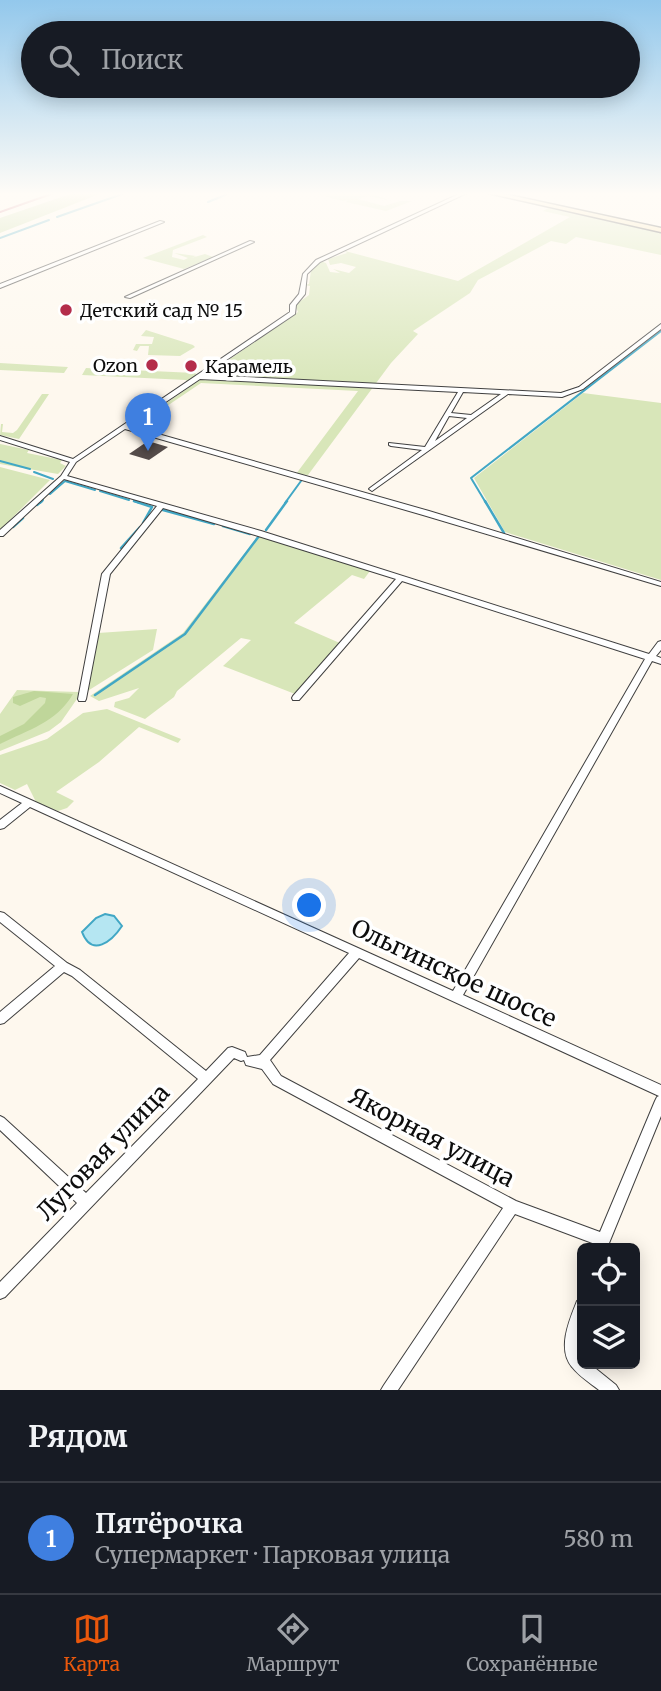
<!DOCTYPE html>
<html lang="ru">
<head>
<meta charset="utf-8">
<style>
	:root { --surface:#171b24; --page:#20242c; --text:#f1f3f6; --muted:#9ea1a6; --line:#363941; --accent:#ea580c }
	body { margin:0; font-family:Merriweather,serif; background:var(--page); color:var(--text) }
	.controls { position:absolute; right:21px; bottom:21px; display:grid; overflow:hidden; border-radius:10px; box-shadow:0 4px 18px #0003 }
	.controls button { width:63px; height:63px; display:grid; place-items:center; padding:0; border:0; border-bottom:2px solid var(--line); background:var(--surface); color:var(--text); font:35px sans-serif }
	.you { position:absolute; left:310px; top:906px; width:24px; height:24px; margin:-18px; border:5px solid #fff; border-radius:50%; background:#1a73e8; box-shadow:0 0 0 10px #1a73e833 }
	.badge { display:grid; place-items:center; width:46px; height:46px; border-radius:50%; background:var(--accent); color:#fff; font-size:23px; font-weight:700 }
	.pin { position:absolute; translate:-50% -58px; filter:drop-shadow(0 2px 4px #0008) }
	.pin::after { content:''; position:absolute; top:37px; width:24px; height:21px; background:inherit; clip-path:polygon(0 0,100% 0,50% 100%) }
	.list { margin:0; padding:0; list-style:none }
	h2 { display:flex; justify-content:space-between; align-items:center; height:91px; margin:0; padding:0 28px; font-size:30px }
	h2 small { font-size:23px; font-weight:400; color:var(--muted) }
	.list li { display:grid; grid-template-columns:46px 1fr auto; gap:21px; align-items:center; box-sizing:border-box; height:112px; padding:0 28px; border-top:2px solid var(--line) }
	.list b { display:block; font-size:26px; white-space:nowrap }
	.list p { margin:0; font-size:23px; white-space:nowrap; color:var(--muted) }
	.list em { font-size:23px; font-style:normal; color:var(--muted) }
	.icon { flex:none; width:38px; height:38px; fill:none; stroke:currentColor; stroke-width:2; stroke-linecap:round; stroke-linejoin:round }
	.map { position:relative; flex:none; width:661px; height:1390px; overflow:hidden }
	.search { position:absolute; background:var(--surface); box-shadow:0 4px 18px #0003; left:21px; right:21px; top:21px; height:77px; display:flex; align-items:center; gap:18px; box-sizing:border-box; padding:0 24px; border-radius:38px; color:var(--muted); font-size:26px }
	.sheet { height:203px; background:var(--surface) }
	nav { display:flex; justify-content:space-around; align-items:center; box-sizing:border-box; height:98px; border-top:2px solid var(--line); background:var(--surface); font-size:19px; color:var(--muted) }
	nav a { display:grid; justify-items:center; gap:4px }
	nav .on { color:var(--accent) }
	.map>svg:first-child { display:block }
</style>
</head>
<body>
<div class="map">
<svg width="661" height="1390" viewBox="0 0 661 1390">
	<rect width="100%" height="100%" fill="#fef8ee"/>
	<path fill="#d8e6b9" d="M311,193h59l19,7 -22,-4 -9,3 26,7 16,-5h12l-26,10 -40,-9 2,-2 -5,1z
		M548,208l113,25v22l-85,-18 -10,7 -15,-3 -73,39 -8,13 -57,38 5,3 -27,29 -83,112 -12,-1 62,-83 -157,-8 -65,44 -3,-1 165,-114 -3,-7 14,-10 1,-9 -5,-1 4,-1 2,-13 9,-10 6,2 4,9 10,1 -7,-4 16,4 7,-6 -15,-4 -11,2 -2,-6 19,-6 -2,-2 113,30 112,-64 -27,-6z
		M203,235l4,2 -34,13 -1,7 12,3 4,-2 -14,-5 22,3 -5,2 14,-4 8,3 -29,12 -41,-11z
		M146,330l47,15 2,2 -15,9 -32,-1 1,-9h-9l-3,5 -4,-1 3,-6h16l2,-7 -13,-1z
		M0,363l68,4 -4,6 -64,-3z
		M86,368l109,5 2,2 -9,8 -2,-3 -104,-5z
		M583,393l78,10v177l-156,-48 -31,-54z
		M42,394h7l-30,45 -19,-4 1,-11h2l-1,8 11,1 4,-3z
		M0,444l29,6 -2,3 35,7 -2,3 6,3 -8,8 -58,-10z
		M0,467l50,13 -50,50z
		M258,536l112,35 -6,8 -12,-4 -58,48 48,21 -47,50 -72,-28 28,-26 -10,-2 -64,53 -3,6 -29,22 -31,-12 1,-5 14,-4 10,-10 -40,13 -9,-5 93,-63z
		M157,629l-4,21 -67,42 12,-59z
		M17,690l61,2 1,4 -18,26 -12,9 -49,20v-37z
		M107,709l74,30 -3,4 -39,-16 -40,35 -43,30 18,9 -7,7 -9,3 -22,-9 -9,-18 -12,6 -15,-7v-28l47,-16 36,-26z"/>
	<path fill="#bfd69a" d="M73,193h29l-102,40v-15z
		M34,691l39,3c-16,28 -45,36 -73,50v-8l24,-12 21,-21 1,-5 -6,-1 -20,9 -7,-3v-6z"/>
	<path fill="#b5e6f2" stroke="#41a7c5" stroke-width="2" d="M105,914l9,2 8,10c-10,15 -30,32 -40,6l14,-14z"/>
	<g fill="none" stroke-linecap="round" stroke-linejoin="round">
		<path stroke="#41a7c5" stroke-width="2" d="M208,202l22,-9
			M57,217l68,-24
			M0,238l49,-18
			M0,461l30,8
			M34,472l19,7
			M100,491l29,9
			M50,494l15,-13 30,9
			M134,501l6,2
			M40,503l3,-3
			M285,503l16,-22
			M486,503l-15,-25 190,-147"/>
		<path stroke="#41a7c5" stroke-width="2.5" d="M134,501l18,6 -9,16
			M485,501l19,32
			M37,505l5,-4
			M163,510l51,14
			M223,526l27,8
			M13,527l10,-9
			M266,530l21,-29
			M121,548l19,-21
			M95,695l90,-61 74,-98"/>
	</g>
	<path fill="#554c4a" d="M148,441l20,6 -19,13 -20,-6z"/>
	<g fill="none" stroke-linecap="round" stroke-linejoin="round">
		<defs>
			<path id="minor" d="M461,193h6l-147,69 -13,12 -2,20 -9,11 -1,9 -91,61 357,18 18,-6 82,-63v5l-78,60 -21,8 -54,-3 -136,97 -3,-2 1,-1 52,-38 -31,-4 -2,-1v-2l36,4 33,-55 -258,-13 -70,47 299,85 232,71v4l-238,-71 -298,-86 -49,33 -9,14 194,55 388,123 9,-12 3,-1v9l-5,6 5,2v6l-9,-3 -189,334 198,90v31l-54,132h-14l2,-4 -80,-30 -117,176h-17l3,-5 119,-177 -230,-124 -11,-15 -16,-4 -2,-5 -3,1 -7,-3 -229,239 -5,2v-17l77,-79 -77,-73v-14l4,2 82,75 112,-114 -126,-103 -8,-4 -60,51 -4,1v-12l55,-46 -55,-44v-10l4,1 63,50 13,7 126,101 22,-23 4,-1 13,5 2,5 13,-2 89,-102 -319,-146 -26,21 -4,1v-9l22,-17 -22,-10v-7l453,205 192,-332 -243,-78 -103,119h-6l-1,-2 1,-2 103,-117 -141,-44 -92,-27 -53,66 -24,125 -1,2h-6l-1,-2 24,-125 55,-68 -93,-27 -61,57h-3v-6l61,-54 9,-14 -70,-22v-4l73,23 217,-147v-7l9,-11 4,-20 13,-14zM463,392l38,2 -30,21 -20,-2zM449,416l18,2 -32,23zM359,958l300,138 -2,1 -2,4 -55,131 -84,-31 -235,-125 -11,-16z
				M160,221l4,1 -164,66v-4z
				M250,241l4,1 -124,56 -5,-1z
				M582,1299v31l-3,17 3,9v8h8l26,21 3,5h-20c-9,-7 -20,-14 -27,-23 -15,-18 -3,-46 5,-66z"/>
			<path id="secondary" d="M488,193h12l161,35v4z"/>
		</defs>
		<use href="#minor" stroke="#404040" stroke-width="2"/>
		<use href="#secondary" stroke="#2f2f2f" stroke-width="3"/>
		<use href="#minor" fill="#fff" fill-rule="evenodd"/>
		<use href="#secondary" fill="#fae4ad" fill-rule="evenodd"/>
		<path stroke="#b42d4b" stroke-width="2" d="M0,212l54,-19"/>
	</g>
	<linearGradient id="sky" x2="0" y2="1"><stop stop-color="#93c8ec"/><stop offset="0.5" stop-color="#fffcf7"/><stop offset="1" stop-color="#fffcf7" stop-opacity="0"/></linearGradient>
	<rect width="661" height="388" fill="url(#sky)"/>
	<g fill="#b42d4b" stroke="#fff" stroke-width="2.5">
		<circle cx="66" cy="310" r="7"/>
		<circle cx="152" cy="365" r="7"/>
		<circle cx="191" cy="366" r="7"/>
	</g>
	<g text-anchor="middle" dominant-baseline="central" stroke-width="7" stroke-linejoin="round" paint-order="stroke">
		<g font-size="18" fill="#0d0d0d" stroke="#fff" text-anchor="start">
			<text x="80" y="310">Детский сад № 15</text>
			<text x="138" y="365" text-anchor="end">Ozon</text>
			<text x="205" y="366">Карамель</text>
		</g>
		<g font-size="24" fill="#0d0d0d" stroke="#fff">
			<text transform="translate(454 973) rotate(25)">Ольгинское шоссе</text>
			<text transform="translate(432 1137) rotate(28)">Якорная улица</text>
			<text transform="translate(103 1152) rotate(-46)">Луговая улица</text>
		</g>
	</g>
</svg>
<div class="controls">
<button><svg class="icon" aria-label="locate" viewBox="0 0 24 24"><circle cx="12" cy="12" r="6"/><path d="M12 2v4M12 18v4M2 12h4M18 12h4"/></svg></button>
<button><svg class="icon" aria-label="layers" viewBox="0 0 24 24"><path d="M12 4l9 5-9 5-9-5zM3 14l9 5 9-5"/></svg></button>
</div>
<div class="you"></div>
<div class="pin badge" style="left:148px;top:451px;background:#3f7fe0">1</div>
<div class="search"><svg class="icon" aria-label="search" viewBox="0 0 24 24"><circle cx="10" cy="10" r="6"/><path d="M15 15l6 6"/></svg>Поиск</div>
</div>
<section class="sheet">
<h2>Рядом<small></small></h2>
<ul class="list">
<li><span class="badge" style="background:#3f7fe0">1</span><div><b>Пятёрочка</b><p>Супермаркет · Парковая улица</p></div><em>580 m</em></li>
</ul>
</section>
<nav>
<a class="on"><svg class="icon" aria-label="map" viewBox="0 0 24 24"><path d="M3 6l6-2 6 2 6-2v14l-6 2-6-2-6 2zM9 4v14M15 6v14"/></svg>Карта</a>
<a><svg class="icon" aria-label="directions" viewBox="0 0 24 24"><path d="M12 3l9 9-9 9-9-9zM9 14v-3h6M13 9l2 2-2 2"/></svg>Маршрут</a>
<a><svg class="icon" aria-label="saved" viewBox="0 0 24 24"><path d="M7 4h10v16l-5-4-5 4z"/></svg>Сохранённые</a>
</nav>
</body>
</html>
